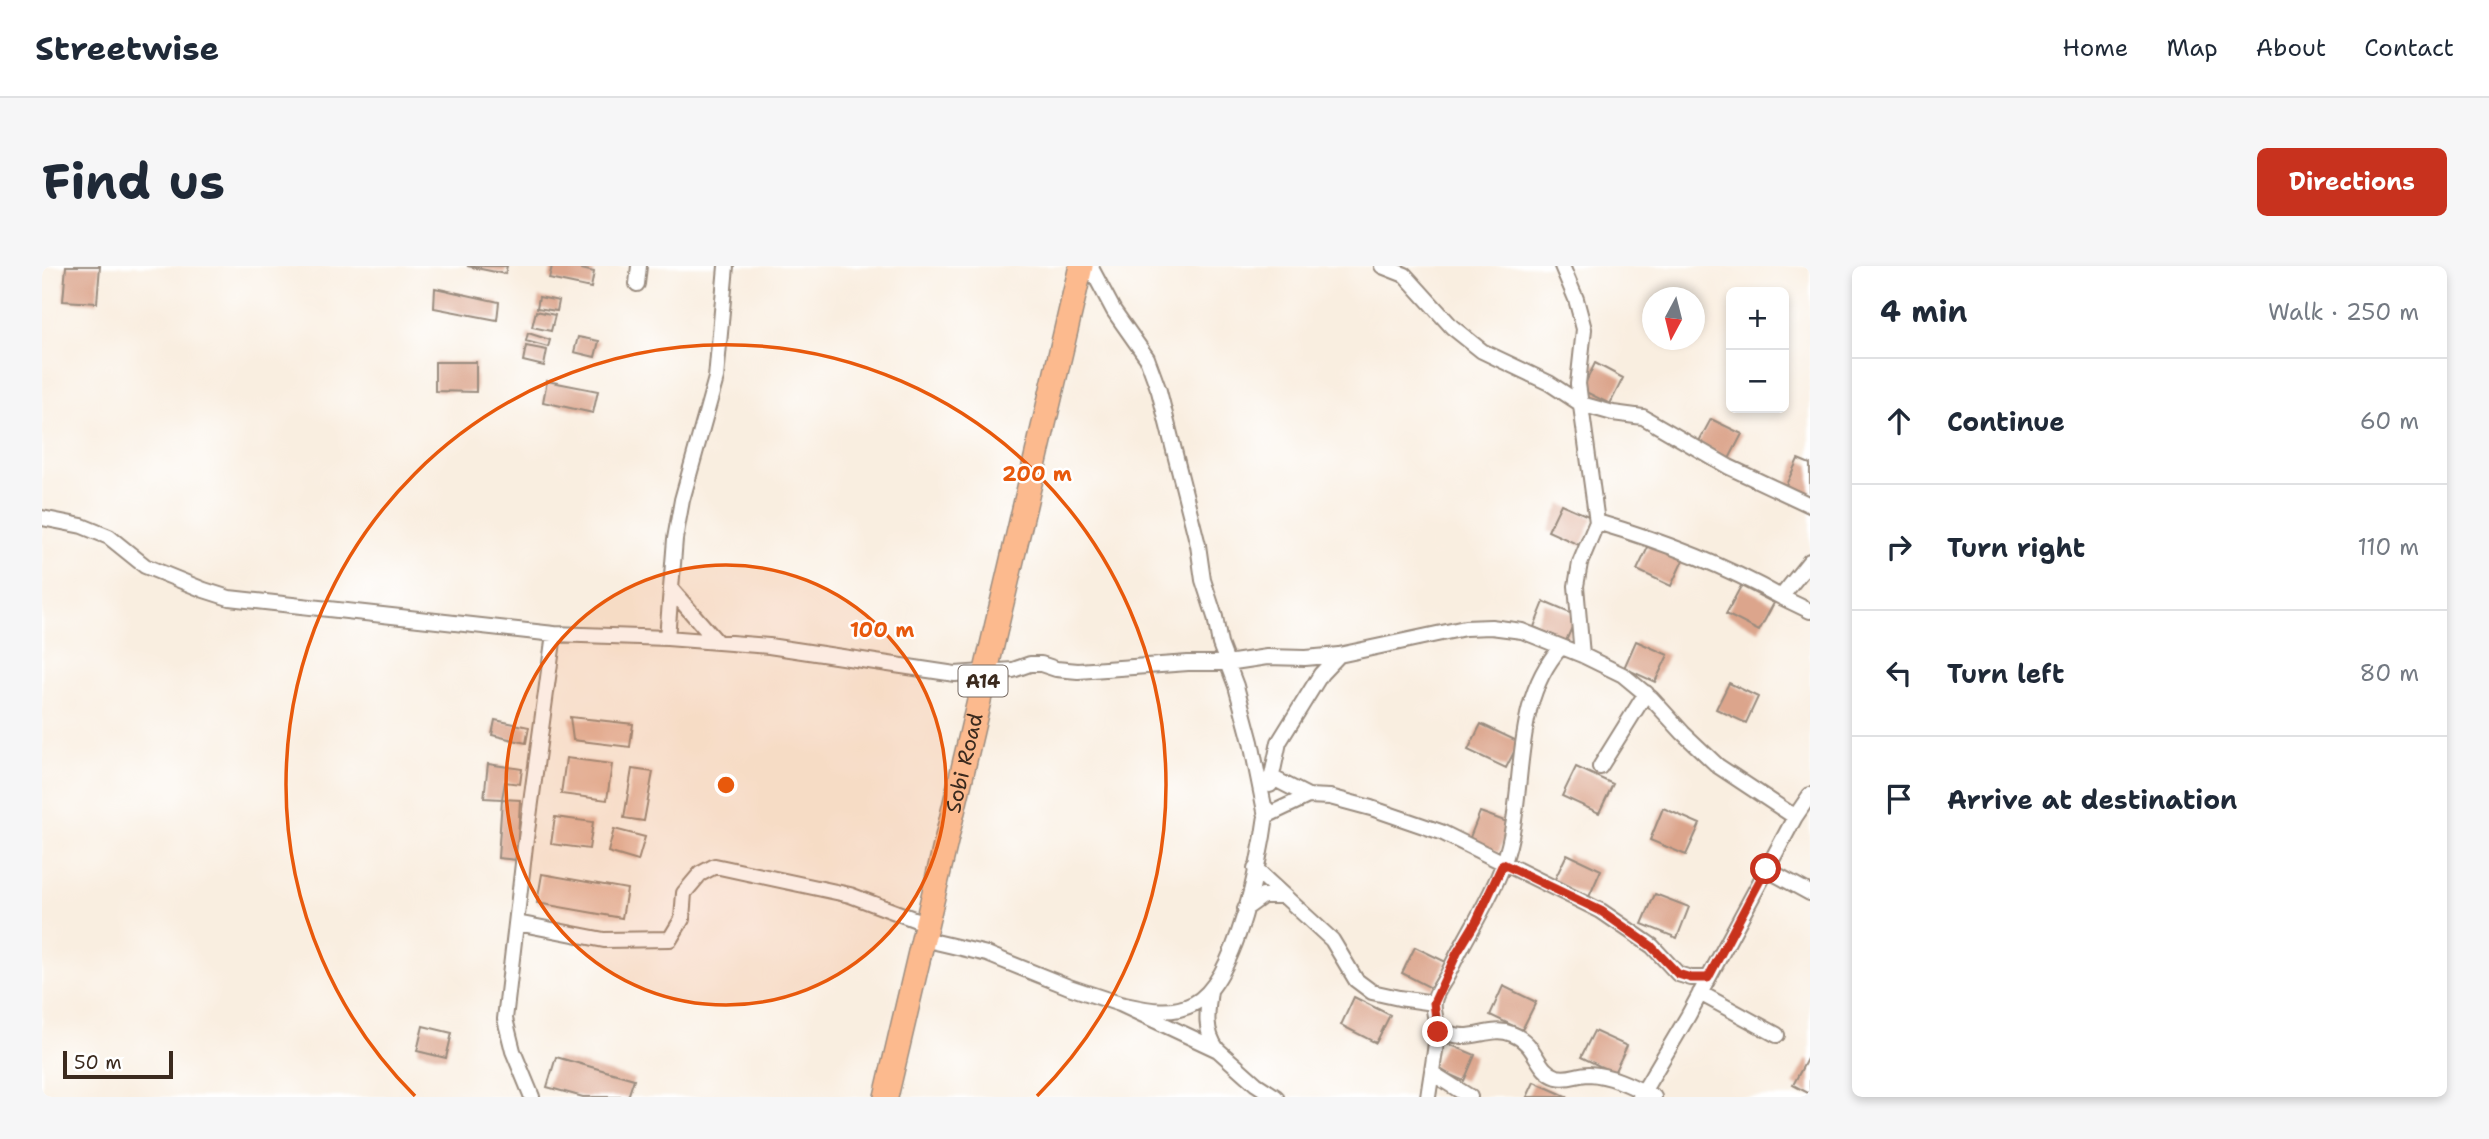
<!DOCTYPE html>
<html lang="en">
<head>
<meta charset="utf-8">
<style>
	:root { --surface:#fff; --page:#f6f6f7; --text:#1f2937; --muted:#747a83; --line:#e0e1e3; --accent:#c8321e }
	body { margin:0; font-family:"Shantell Sans",sans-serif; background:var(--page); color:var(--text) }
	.controls { position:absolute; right:21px; top:21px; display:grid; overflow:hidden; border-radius:10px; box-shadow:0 4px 10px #0003 }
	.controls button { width:63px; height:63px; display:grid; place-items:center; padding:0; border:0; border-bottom:2px solid var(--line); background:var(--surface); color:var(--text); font:35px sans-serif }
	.compass { position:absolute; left:1600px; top:21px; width:63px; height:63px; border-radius:50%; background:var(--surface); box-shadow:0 4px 10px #0003; rotate:187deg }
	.scale { position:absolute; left:21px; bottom:18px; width:110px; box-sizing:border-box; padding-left:7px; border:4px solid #3b2a1e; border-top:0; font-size:19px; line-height:24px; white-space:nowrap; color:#3b2a1e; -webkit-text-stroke:5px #fff; paint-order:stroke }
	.stop { position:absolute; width:21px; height:21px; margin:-16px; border:5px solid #c8321e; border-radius:50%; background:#fff }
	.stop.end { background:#c8321e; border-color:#fff; box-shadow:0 2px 7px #0008 }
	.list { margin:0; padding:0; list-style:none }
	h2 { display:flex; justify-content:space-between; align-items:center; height:91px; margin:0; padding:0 28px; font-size:30px }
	h2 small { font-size:23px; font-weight:400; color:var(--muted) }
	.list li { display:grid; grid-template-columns:46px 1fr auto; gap:21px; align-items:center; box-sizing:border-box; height:126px; padding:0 28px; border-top:2px solid var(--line) }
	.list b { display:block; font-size:26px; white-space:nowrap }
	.list em { font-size:23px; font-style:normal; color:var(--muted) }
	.icon { flex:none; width:38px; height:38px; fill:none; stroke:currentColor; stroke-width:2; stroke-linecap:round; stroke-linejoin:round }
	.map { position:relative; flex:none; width:1768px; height:831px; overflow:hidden; border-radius:10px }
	header { display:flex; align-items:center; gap:42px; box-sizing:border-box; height:98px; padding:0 35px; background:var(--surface); border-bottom:2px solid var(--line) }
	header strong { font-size:33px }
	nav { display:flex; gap:38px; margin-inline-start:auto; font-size:24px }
	.intro { display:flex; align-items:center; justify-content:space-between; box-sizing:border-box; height:168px; padding:0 42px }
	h1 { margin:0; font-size:49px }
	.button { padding:18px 32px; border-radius:10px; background:var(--accent); color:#fff; font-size:24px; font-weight:700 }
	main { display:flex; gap:42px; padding:0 42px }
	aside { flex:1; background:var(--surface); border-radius:10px; box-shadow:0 4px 10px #0003 }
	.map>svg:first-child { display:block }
</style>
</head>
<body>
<header>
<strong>Streetwise</strong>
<nav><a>Home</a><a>Map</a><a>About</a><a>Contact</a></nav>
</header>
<div class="intro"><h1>Find us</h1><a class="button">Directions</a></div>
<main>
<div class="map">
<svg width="1768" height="831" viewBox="0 0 1768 831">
	<rect width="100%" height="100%" fill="#fff"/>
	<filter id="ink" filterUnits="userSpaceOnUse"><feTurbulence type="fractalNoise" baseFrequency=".0143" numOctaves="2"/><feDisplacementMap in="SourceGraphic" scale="14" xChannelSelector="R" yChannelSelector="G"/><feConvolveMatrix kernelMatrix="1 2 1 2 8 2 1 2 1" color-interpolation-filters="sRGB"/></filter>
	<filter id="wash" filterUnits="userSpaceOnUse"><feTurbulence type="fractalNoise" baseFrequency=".00686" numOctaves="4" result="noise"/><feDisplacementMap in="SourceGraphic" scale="28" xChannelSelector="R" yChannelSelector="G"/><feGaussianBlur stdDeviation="1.57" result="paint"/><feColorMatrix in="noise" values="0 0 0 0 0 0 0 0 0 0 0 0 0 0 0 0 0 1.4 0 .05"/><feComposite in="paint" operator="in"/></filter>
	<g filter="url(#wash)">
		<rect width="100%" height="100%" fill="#f9eee0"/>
		<g id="blocks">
			<path fill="#dca58c" d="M24,0h34l-3,37 -34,-2z
				M425,0h40l-2,8z
				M510,0h28l1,3 13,3 -3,16 -42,-9z
				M393,22l64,14 -2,18 -63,-12z
				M497,31l20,4 -2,10 -20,-3z
				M494,45l19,4 -4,16 -19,-4z
				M486,67l22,7 -2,7 -22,-6z
				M536,71l21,4 -4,16 -21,-5z
				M484,80l21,4 -3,16 -21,-5z
				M393,96h41v30l-41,-1z
				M1553,97l28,15 -13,26 -28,-14z
				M505,115l51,10 -5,22 -50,-11z
				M1669,153l31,15 -13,25 -31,-16z
				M1756,193l12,5v34l-25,-11z
				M1519,238l32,14 -12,28 -33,-15z
				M1609,275l34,15 -14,30 -34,-16z
				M1699,320l33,17 -15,28 -33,-17z
				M1502,336l33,14 -11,25 -32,-14z
				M1594,375l32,14 -13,27 -31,-14z
				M1687,417l29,14 -12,26 -30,-14z
				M528,451l63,7 -3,23 -57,-7z
				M453,454l34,7 -3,16 -34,-8z
				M1439,458l38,18 -13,26 -38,-18z
				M524,492l46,6 -5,36 -46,-6z
				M446,498l34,5 -2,15 -15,-2 -3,17 -18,-1z
				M1534,501l37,17 -14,29 -37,-17z
				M590,503l21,3 -9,49 -20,-3z
				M460,533l18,1 -3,60 -19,-2z
				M1621,542l37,16 -14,31 -36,-15z
				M1438,546l30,11 -11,29 -30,-12z
				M513,551l38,5 -4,27 -38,-5z
				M572,563l31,8 -7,24 -30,-9z
				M1525,588l34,16 -12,27 -35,-16z
				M500,608l85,15 -5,29 -85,-15z
				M1613,628l34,13 -12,31 -35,-14z
				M1373,681l31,15 -13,27 -31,-16z
				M1461,720l33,16 -14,28 -32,-15z
				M1312,731l36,18 -14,28 -35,-18z
				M381,760l29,7 -6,25 -29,-7z
				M1552,765l33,15 -13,27 -33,-16z
				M1402,776l31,13 -11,26 -31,-14z
				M514,791l78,22 -6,18h-45l-36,-10z
				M1765,793l3,1v34l-17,-9z
				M1492,816l34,15h-41z"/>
		</g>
	</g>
	<g filter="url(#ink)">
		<use href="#blocks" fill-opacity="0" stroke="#9a8c7f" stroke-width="2"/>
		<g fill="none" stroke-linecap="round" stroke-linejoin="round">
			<defs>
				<path id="minor" d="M1048,0l24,45 33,47 12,33 39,154 5,35 12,37 5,27 16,42 15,56 15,74 42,-20
					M1340,0l23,9 47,52 30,24 67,32 32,21 32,9 30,4 86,50 81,38
					M1520,0l14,33 8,30 -6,55 19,138 -17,41 -4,23 6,69
					M595,18l2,-18
					M0,252l40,8 27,11 36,29 59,24 25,8 325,36 113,4 102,8 186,28 58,-4 17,-6h11l15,5 22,2 110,-8h39l40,-6 38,1 34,-3 126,-27 26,-1 31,4 60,24 41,20 29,24 31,34 35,33 77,51
					M1555,256c65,19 125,42 184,75l29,-36
					M629,323l46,53
					M1739,331l29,14
					M625,372l8,-99 7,-39 34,-122 10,-112
					M1558,501l46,-74
					M1229,511l37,19 22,1 41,11 70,24 160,79 51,35 26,28 13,4h17
					M1228,519l9,-43 42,-68 18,-19
					M1213,603l77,71 24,40 16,12 27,6 35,5
					M1724,603l44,24
					M1203,643l18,-13h18
					M475,657l87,17 66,-1 12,-20 2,-26 16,-19 15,-8 135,29 77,29
					M881,673l64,15 82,33 51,17 98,46 38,34 20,13
					M1168,725c-3,21 -6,40 7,58
					M1658,727l77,42
					M1078,738c24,5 50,12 73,0 44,-21 68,-149 74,-195
					M1396,766c9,1 18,4 27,4 15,0 30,-9 47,-2 26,10 23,36 45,43 12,3 20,-3 32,-3 23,1 45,13 65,23
					M1390,807l38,24
					M490,831l-19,-46 -8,-32 20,-173 29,-212
					M1386,831c3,-21 7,-42 9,-63 2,-10 -5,-22 -3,-32 1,-9 10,-20 14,-28 17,-37 41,-71 55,-109 26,-71 5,-159 58,-218
					M1598,831l48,-81 107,-199 15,-22"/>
				<g id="trunk">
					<path id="s1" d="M844,831l195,-831"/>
				</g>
			</defs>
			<use href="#minor" stroke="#9a8c7f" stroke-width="18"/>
			<use href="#trunk" stroke="#9a8c7f" stroke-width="26"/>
			<use href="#minor" stroke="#fff" stroke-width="14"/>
			<use href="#trunk" stroke="#fcba8e" stroke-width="23"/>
		</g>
	</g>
	<g fill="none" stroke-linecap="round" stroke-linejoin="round" filter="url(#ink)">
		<path stroke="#c8321e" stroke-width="9" d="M1396,766l-4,-29 23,-50 20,-33 26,-56 98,47 50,35 27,28 13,4h17l58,-109"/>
	</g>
	<circle cx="684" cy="519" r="220" fill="#e8590c" fill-opacity=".12"/>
	<g fill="none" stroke="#e8590c" stroke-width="3.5">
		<circle cx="684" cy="519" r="220"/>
		<path d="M373 830A440 440 0 1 1 995 830"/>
	</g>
	<g text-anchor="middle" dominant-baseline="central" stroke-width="5" stroke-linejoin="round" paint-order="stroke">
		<rect fill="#fff" stroke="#766a62" stroke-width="2" x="916.5" y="399.5" width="49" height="31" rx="5"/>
		<g font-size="19" font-weight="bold" fill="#3b2a1e">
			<text x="941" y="415">A14</text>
		</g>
		<g font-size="21" fill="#3b2a1e" stroke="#fff">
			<text stroke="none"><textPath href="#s1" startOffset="343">Sobi Road</textPath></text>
		</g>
	</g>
	<circle cx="684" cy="519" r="10" fill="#e8590c" stroke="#fff" stroke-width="3.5"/>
	<g font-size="21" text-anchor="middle" font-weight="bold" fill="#e8590c" stroke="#fff" stroke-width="5" stroke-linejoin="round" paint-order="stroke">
		<text x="995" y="215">200 m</text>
		<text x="840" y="371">100 m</text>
	</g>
</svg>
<div class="controls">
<button>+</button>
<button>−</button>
</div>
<svg class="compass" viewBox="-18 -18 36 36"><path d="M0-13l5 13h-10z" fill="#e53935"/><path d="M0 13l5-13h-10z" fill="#747a83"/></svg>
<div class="scale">50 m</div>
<div class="stop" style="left:1724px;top:603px"></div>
<div class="stop end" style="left:1396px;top:766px"></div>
</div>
<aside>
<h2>4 min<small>Walk · 250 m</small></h2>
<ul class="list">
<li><svg class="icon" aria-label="ahead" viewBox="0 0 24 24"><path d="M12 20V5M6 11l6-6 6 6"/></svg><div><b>Continue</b></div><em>60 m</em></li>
<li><svg class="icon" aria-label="right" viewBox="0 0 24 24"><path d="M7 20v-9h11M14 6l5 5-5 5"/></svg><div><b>Turn right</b></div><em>110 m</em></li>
<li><svg class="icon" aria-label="left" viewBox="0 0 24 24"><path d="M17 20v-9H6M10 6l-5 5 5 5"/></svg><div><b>Turn left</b></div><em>80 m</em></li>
<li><svg class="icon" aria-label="arrive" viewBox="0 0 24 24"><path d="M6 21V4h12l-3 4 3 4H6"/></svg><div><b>Arrive at destination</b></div></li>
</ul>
</aside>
</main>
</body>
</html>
